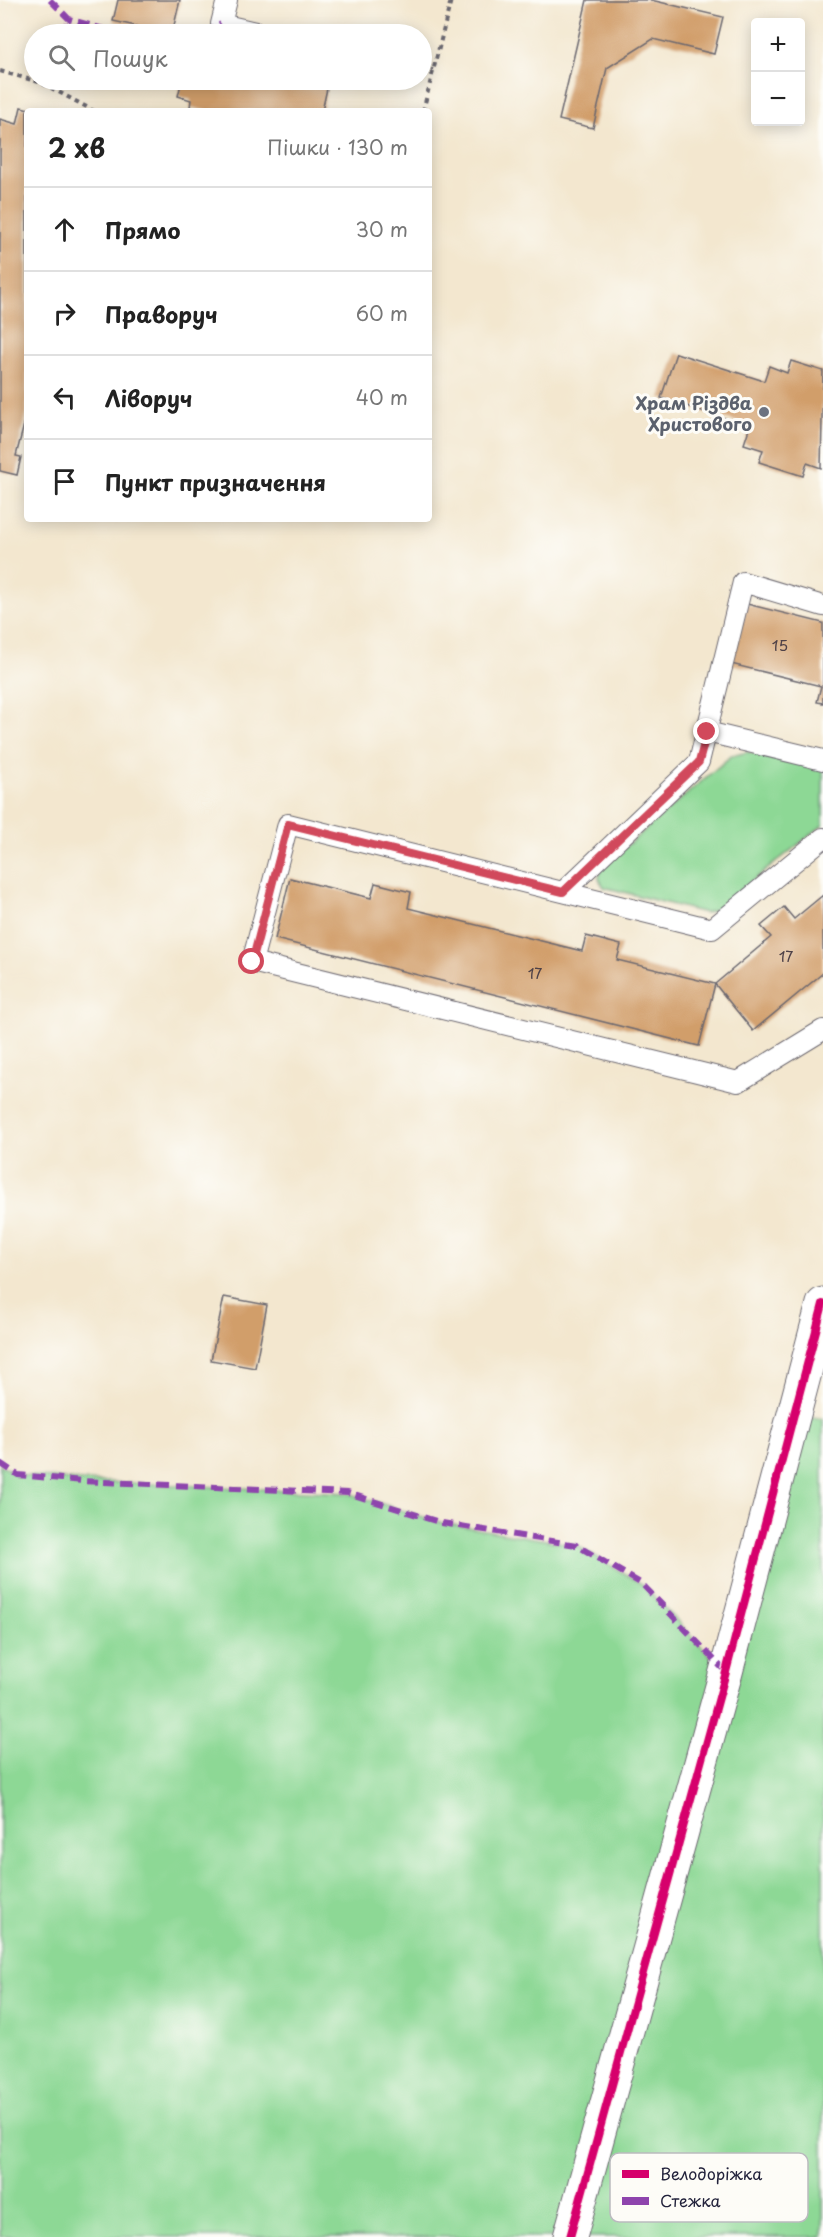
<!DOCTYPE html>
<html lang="uk">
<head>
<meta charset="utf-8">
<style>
	:root { --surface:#fff; --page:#f6f6f6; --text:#222; --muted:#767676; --line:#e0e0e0 }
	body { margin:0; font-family:"Playpen Sans",sans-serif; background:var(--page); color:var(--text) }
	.controls { position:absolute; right:18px; top:18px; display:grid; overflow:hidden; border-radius:6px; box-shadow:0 3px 15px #0003 }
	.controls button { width:54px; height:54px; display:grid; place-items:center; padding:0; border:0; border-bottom:2px solid var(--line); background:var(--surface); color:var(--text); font:30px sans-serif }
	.stop { position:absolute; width:18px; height:18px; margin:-14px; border:4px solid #d1495b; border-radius:50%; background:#fff }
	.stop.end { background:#d1495b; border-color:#fff; box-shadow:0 2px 6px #0008 }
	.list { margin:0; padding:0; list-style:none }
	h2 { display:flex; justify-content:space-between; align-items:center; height:78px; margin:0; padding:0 24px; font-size:26px }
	h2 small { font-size:20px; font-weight:400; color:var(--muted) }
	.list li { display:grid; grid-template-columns:39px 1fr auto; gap:18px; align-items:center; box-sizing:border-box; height:84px; padding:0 24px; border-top:2px solid var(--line) }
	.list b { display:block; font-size:22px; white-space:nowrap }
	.list em { font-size:20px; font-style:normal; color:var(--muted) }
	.icon { flex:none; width:33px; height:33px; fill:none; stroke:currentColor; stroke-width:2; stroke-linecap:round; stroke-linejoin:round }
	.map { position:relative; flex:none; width:823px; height:2237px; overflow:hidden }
	.search { position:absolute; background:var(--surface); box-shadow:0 3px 15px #0003; left:24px; top:24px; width:408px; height:66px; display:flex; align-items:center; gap:15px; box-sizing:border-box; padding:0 21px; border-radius:33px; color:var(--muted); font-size:22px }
	.panel { position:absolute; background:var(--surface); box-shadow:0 3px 15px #0003; left:24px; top:108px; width:408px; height:414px; border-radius:6px }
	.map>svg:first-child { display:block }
</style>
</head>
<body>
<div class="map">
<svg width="823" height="2237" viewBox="0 0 823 2237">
	<rect width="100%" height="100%" fill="#fdfcf7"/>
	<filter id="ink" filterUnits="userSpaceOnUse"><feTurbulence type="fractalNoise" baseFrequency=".0167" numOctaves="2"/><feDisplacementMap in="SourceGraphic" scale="12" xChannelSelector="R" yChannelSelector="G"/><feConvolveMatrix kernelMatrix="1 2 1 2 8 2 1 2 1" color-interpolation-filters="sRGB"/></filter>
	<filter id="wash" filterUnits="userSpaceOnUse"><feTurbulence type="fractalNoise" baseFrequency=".008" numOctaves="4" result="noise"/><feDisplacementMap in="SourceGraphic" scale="24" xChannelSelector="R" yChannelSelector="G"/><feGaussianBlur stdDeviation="1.35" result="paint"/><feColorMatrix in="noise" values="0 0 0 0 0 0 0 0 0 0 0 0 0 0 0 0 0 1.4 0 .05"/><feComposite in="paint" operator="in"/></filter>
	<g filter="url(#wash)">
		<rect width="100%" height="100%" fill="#f3e7cf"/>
		<path fill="#8dd895" stroke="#587d68" stroke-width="1.5" d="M748,752l75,16v57l-106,84 -12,4 -101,-26 -5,-8 2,-11 130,-112z
			M793,1416l30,3v818h-823v-773l18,11 65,6 265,12 94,30 134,22 66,39 84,88z"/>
		<g id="blocks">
			<path fill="#d19e6a" d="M118,0h62l-8,34 -59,-13z
				M587,0h64l72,17 -9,37 -61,-15 -46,29 -14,60 -34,-8z
				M182,80h130l16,4 -6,27h-115l-17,-4 1,-7 -13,-4z
				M21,107l12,3 -6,1v302l-11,43 5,1 -4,18 -17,-4v-352l17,5z
				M676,353l88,28 5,-15 18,7 4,-12 32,10 -2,97 -14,-5 -4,13 -44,-14 4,-12 -19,-6 6,-18 -89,-28z
				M747,604l76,19v80l-6,-1 4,-16 -90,-22z
				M290,878l81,20 4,-15 36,9 -3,16 174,43 4,-15 35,9 -4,15 98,24 -16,62 -424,-107z
				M823,895v78l-70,58 -38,-47 56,-47 -10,-11 23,-19 10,12z
				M224,1297l43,8 -12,63 -44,-8z"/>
		</g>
	</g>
	<g filter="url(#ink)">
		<use href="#blocks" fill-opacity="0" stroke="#6b676f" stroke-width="1.5"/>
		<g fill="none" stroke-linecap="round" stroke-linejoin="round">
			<defs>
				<path id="lane" d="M227,0l-6,24 43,10
					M707,732l116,28
					M823,838l-111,91 -424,-105 -36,138 486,120 85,-52
					M563,892l136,-130 44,-180 80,24"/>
				<path id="street" d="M570,2237l156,-565 97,-368"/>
			</defs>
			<use href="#lane" stroke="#6b676f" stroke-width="22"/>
			<use href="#street" stroke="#6b676f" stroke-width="35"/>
			<path stroke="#6b676f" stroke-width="4" stroke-dasharray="4.5 4.5" stroke-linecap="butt" d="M422,68l11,2
				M0,71l42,12 52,28
				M423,111l28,-111"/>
			<use href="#lane" stroke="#fff" stroke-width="20"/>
			<use href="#street" stroke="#fff" stroke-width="33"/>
			<path stroke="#8e44ad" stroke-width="6" stroke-dasharray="12 6" stroke-linecap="butt" d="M50,0l19,19 52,15
				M63,34l6,-15
				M204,34l17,-10
				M42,83l2,-3
				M0,1463l18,12 65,6 265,12 94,30 134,22 66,39 84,88"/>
			<defs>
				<path id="cycleway" d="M570,2237l156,-565 97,-368"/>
			</defs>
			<use href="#cycleway" stroke="#fdfcf7" stroke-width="11"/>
			<use href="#cycleway" stroke="#d6006c" stroke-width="8"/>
		</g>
	</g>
	<g fill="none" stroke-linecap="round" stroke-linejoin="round" filter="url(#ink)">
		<path stroke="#d1495b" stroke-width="8" d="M252,962l36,-138 275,68 136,-130 8,-30"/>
	</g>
	<circle fill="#6b7280" stroke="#fdfcf7" stroke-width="2" cx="764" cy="412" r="6"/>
	<g text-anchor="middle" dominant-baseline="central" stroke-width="6" stroke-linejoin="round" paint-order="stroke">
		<g font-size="15" fill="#4e4147">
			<text x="780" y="644">15</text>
			<text x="786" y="955">17</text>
			<text x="535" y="972">17</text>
		</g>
		<g font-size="18" font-weight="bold" fill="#5b616d" stroke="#fdfcf7" text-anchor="end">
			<text x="752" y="402">Храм Різдва<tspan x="752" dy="21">Христового</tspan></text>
		</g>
	</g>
	<rect x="610" y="2153" width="198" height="69" rx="9" fill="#fdfcf7" stroke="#bbbbbf" stroke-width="1.5"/>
	<rect x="622" y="2170" width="27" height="8" fill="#d6006c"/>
	<rect x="622" y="2197" width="27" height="8" fill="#8e44ad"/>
	<g font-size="16" fill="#22223b">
		<text x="660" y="2180">Велодоріжка</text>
		<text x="660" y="2207">Стежка</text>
	</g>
</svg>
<div class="controls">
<button>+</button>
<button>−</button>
</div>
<div class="stop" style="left:252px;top:962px"></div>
<div class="stop end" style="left:707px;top:732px"></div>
<div class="search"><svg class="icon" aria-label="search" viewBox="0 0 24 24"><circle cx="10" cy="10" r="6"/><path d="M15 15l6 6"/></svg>Пошук</div>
<section class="panel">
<h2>2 хв<small>Пішки · 130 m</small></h2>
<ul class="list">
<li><svg class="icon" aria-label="ahead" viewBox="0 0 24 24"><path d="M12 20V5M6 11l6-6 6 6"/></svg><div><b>Прямо</b></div><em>30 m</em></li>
<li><svg class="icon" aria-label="right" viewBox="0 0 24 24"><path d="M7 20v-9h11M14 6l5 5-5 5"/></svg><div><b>Праворуч</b></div><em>60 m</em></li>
<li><svg class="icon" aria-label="left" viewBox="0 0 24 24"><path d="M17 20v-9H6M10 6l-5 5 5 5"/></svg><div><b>Ліворуч</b></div><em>40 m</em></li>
<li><svg class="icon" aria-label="arrive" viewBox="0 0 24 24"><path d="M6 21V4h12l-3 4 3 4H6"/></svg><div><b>Пункт призначення</b></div></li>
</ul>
</section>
</div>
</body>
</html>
